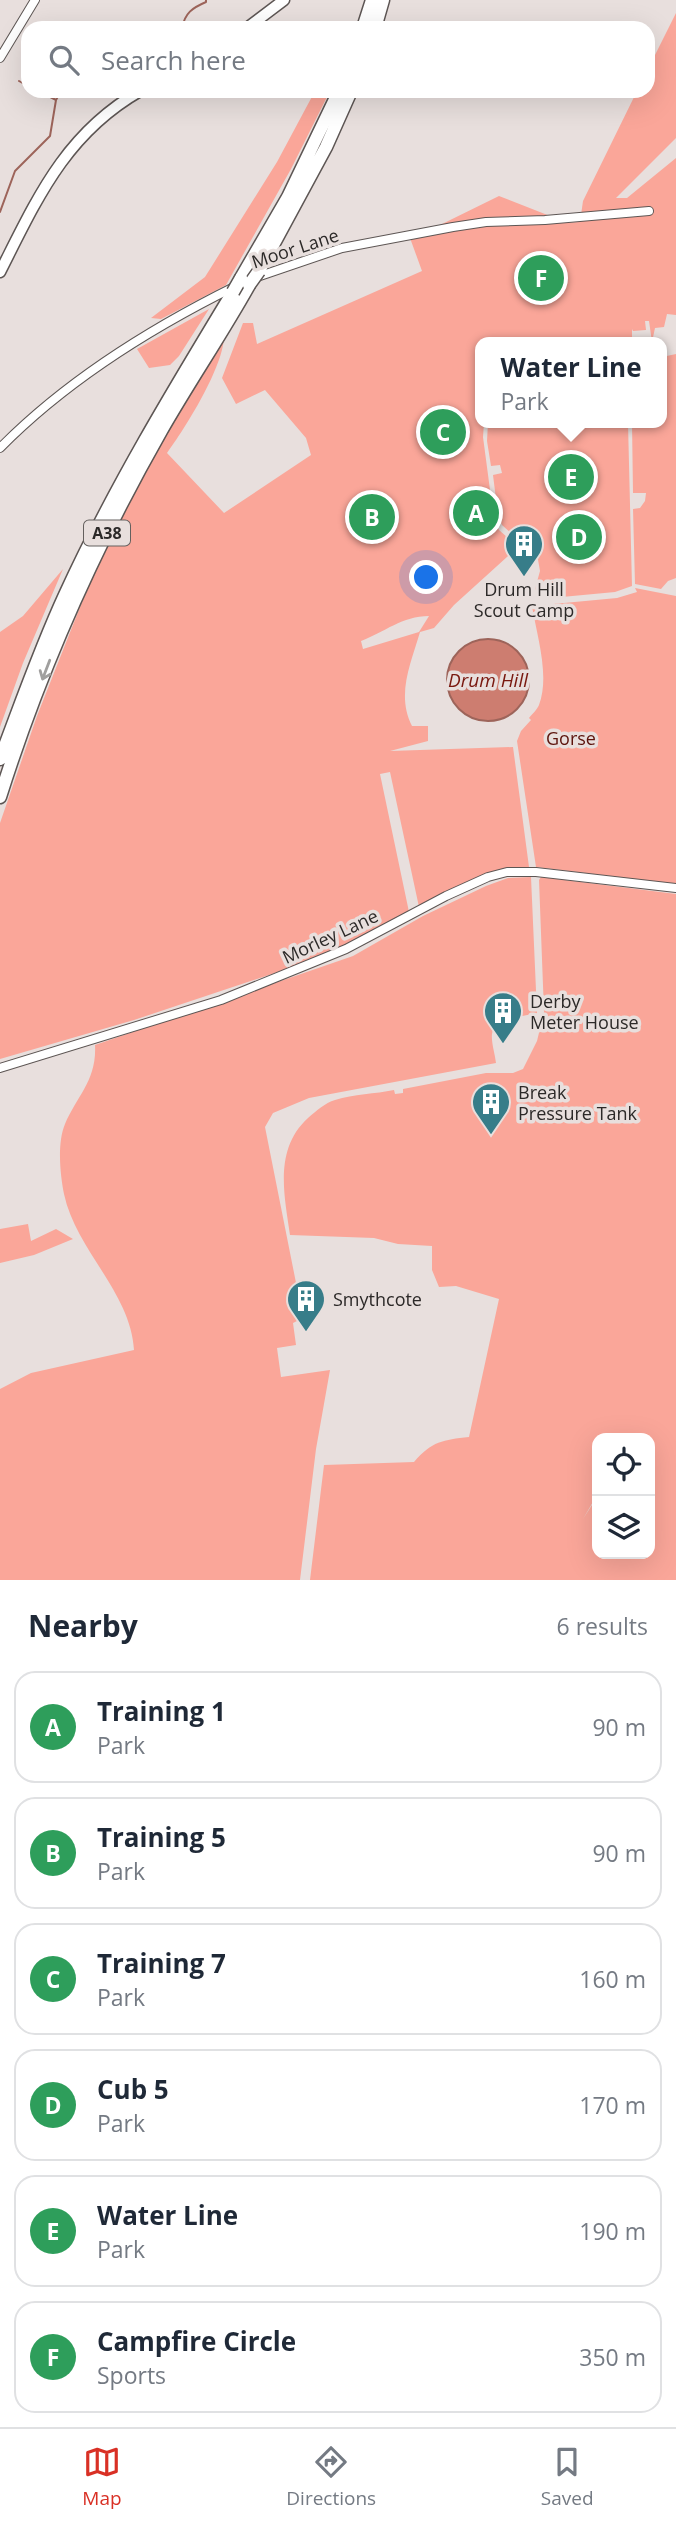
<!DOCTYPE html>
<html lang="en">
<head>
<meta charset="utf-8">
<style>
	:root { --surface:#fff; --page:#f2f2f3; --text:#1f2937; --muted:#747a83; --line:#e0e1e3; --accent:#d93025 }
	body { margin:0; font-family:"Open Sans",sans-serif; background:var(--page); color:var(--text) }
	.controls { position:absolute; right:21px; bottom:21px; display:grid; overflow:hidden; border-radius:14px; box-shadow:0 7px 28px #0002 }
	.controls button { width:63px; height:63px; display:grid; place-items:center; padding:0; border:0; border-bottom:2px solid var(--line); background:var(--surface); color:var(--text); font:35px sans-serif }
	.you { position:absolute; left:427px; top:578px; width:24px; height:24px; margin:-18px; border:5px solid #fff; border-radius:50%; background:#1a73e8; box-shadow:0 0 0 10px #1a73e833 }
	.badge { display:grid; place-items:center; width:46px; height:46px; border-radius:50%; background:var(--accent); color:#fff; font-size:23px; font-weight:700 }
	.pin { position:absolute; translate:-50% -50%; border:4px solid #fff; box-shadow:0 2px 7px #0006 }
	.popup { position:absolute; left:475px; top:337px; width:192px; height:91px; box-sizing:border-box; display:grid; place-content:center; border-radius:14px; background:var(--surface); filter:drop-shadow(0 2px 5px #0005); font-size:23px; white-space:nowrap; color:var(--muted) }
	.popup b { font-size:26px; color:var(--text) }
	.popup::after { content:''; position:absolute; left:50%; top:100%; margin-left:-14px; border:14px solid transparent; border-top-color:var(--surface) }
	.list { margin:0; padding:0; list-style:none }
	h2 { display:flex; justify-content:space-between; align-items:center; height:91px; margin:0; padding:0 28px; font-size:30px }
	h2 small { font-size:23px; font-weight:400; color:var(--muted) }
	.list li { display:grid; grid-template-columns:46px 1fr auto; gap:21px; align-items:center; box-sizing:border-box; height:112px; margin:0 14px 14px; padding:0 14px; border:2px solid var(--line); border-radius:21px }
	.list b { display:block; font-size:26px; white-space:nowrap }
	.list p { margin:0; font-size:23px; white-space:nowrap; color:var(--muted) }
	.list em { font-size:23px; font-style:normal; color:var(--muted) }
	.icon { flex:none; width:38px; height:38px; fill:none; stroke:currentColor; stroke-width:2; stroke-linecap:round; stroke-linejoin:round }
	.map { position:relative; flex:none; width:676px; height:1580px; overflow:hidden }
	.search { position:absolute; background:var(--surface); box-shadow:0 7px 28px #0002; left:21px; right:21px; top:21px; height:77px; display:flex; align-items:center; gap:18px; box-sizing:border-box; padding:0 24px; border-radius:21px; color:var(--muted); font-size:26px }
	.sheet { height:847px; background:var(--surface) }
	nav { display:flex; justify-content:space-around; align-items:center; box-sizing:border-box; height:98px; border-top:2px solid var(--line); background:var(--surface); font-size:19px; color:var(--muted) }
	nav a { display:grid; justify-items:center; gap:4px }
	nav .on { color:var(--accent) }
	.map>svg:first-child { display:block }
</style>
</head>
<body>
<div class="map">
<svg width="676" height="1580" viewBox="0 0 676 1580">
	<rect width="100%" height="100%" fill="#e8dfdd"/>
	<path fill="#faa699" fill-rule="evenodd" d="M676,13v125l-60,60h11l49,-40v157l-9,-1 -3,13 -9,1 -3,14 -3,-21h-4l1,9 -13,1 -1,-2v13h-152v81h4l-1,14 11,83 5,10 19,17 -64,58 -20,23 -14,4c-9,31 -24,63 -8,94h16v15l-38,10 123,-4 16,120 -32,3 -78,37 -29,-135 -10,2 29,138 -56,32 -81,30 -138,46 -134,39v-236l37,-107 45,-114 34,-77 41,-80 67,-109c0,30 -39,93 -57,117l57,60 87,-58 -5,-17 -41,-48 -29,14 -14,-26 21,-55h10l4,21 165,-73 -12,-33 79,-12 91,-4 3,-21 54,-110h11v-22zM429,616l-10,16 -56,17 -2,-8c24,-9 41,-25 68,-25z
		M315,91h15l-39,78 -65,116 -65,34 -10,-1 54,-41 72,-115z
		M499,196l51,20 -64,3 -46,6z
		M209,309l-30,47 -9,9 -21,3 -12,-19z
		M676,354v224l-8,3 -7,8 -26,-5 -2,-75 7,-1 5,-7 1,-8h-13l-1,-70h30v-66z
		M488,423h140l4,163 -17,6 -64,6 -6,-1 -10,-8 5,-18 -3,-17 -9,-11 -7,-1 -19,-17 -4,-10 -5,-40 9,-2 -2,-8 -9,1 -4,-25z
		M63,569l-40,94 -23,64v-95l23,-16z
		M635,588l41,8v288l-140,-17 -19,-126 4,-10 10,-11 -2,-2c3,-4 8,-8 10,-13 11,-29 -2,-69 -7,-99l85,-8 20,-6z
		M531,877l6,136c-13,4 -43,4 -45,21 -1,8 3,20 4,29l-187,35 -36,15 -8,14 38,191 -10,5 3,22 -19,3 4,29 49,-7 -14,79 -16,131h-300v-191l31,-16 103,-23c-3,-57 -58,-100 -70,-156 -4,-20 -7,-51 1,-70 12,-28 32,-44 30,-79l258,-89 70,-40 63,-30 22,-8z
		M541,877l135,17v686h-366l14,-115 90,-3c18,-21 29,-22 55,-25l30,-138 -43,-13 -17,1 -7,-17v-24l-34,-2 -24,-6 -84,-3c-6,-41 -16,-86 18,-117 8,-7 17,-15 27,-18 19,-6 40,-6 59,-10l1,4 8,-1v-4l83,-16h27l10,-4 14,-28 7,-29 -5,-132zM597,1438h53v116h-53v-57l-14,22 14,-24z
		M28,1224l3,17 25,-12 17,10 -39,16 -34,8v-34z"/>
	<path fill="#cd7d70" stroke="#9d645a" stroke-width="2" d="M447 680a41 41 0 1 1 82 0a41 41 0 1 1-82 0Z"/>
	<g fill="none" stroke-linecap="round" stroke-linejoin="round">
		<path stroke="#9d645a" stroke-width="2" d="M182,28c3,-15 10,-20 24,-26v-2
			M19,81l9,5
			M39,91l17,9
			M0,212l15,-41 35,-35 6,-36 5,-9"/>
		<defs>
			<path id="minor" d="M0,58l35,-58
				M257,277l85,-29 111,-21 33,-5 59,-2 104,-9
				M0,448c67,-68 151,-120 236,-162
				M0,1068l221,-68 125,-51 100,-53 42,-19 19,-5h29l140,16"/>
			<path id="major" d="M247,28l37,-28
				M0,272c37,-73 65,-138 140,-181"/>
			<path id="highway" d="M363,28l9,-28
				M375,28l8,-28
				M259,271l67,-124 25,-56
				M241,278l47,-81 51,-106
				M0,759c21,-55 40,-110 65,-164 48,-105 108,-204 168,-303
				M0,797c40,-127 95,-250 161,-366 28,-49 60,-96 88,-146"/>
		</defs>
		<use href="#minor" stroke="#5d5654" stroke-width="10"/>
		<use href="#major" stroke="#5d5654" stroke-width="13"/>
		<use href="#highway" stroke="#5d5654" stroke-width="15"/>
		<use href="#minor" stroke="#fff" stroke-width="8"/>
		<use href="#major" stroke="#fff" stroke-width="10"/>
		<use href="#highway" stroke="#fff" stroke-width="12"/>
		<defs>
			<path id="highway-bridge" d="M249,285l10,-14
				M233,292l8,-14"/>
		</defs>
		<use href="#highway-bridge" stroke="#5d5654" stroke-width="15" stroke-linecap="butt"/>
		<use href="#highway-bridge" stroke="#fff" stroke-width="12"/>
	</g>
	<defs><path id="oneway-shaft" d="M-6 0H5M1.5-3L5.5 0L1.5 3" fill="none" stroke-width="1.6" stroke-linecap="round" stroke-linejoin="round" transform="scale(1.75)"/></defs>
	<use stroke="#a09f9e" href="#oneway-shaft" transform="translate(46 670) rotate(111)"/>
	<defs>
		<symbol id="building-pin" viewBox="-11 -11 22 30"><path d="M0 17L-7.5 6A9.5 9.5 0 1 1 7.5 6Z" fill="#377d89" stroke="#e8dfdd"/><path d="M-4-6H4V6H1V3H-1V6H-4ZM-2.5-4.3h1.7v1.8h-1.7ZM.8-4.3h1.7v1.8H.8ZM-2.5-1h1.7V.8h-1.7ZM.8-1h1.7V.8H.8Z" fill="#fff"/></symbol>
	</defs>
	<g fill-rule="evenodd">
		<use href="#building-pin" x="502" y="522" width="44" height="60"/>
		<use href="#building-pin" x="481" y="989" width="44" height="60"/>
		<use href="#building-pin" x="469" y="1080" width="44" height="60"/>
		<use href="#building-pin" x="284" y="1277" width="44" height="60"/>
	</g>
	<g text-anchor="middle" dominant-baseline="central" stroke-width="7" stroke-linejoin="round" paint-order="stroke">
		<rect fill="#e8dfdd" stroke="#64605e" stroke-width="2" x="84" y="520.5" width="46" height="25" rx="5"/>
		<g font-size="16" font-weight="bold" fill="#2c2928">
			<text x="107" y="533">A38</text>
		</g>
		<g font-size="18" fill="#2c2928" stroke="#e8dfdd">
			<text transform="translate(295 248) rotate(-18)">Moor Lane</text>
			<text transform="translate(330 936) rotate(-25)">Morley Lane</text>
		</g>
		<g font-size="18" fill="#2c2928" stroke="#e8dfdd" text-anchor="start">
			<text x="524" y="589" text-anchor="middle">Drum Hill<tspan x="524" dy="21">Scout Camp</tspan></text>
			<text x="530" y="1001">Derby<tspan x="530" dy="21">Meter House</tspan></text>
			<text x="518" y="1092">Break<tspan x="518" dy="21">Pressure Tank</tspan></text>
			<text x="333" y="1299">Smythcote</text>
		</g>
		<g font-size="18" fill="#5c130c" stroke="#e8dfdd">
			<text x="571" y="738">Gorse</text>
		</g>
		<g font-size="19" font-style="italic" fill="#79180f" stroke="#e8dfdd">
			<text x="488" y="680">Drum Hill</text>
		</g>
	</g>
</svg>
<div class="controls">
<button><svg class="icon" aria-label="locate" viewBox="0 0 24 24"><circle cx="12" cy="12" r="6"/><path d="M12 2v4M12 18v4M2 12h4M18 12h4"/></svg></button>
<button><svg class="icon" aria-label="layers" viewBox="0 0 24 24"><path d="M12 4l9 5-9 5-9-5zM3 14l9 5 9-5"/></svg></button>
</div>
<div class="you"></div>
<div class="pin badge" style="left:476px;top:513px;background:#2e9e5b">A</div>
<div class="pin badge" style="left:372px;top:517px;background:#2e9e5b">B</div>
<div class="pin badge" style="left:443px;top:432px;background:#2e9e5b">C</div>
<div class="pin badge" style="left:579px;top:537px;background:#2e9e5b">D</div>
<div class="pin badge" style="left:571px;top:477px;background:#2e9e5b">E</div>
<div class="popup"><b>Water Line</b>Park</div>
<div class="pin badge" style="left:541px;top:278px;background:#2e9e5b">F</div>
<div class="search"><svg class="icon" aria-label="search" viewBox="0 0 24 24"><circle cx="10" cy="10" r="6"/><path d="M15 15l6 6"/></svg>Search here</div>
</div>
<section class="sheet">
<h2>Nearby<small>6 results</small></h2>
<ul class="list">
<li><span class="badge" style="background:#2e9e5b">A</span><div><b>Training 1</b><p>Park</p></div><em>90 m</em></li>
<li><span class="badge" style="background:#2e9e5b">B</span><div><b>Training 5</b><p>Park</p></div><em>90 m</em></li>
<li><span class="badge" style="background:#2e9e5b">C</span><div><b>Training 7</b><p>Park</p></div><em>160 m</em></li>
<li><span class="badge" style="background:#2e9e5b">D</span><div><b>Cub 5</b><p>Park</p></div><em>170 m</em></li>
<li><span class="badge" style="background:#2e9e5b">E</span><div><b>Water Line</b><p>Park</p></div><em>190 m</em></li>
<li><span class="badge" style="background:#2e9e5b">F</span><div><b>Campfire Circle</b><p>Sports</p></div><em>350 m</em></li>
</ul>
</section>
<nav>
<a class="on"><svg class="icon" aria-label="map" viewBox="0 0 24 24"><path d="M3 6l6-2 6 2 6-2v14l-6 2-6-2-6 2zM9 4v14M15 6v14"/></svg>Map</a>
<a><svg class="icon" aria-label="directions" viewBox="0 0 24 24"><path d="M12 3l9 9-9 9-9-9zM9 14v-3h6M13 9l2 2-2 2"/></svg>Directions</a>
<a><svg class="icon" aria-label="saved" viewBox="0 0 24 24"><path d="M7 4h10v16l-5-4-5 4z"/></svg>Saved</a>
</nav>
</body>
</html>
